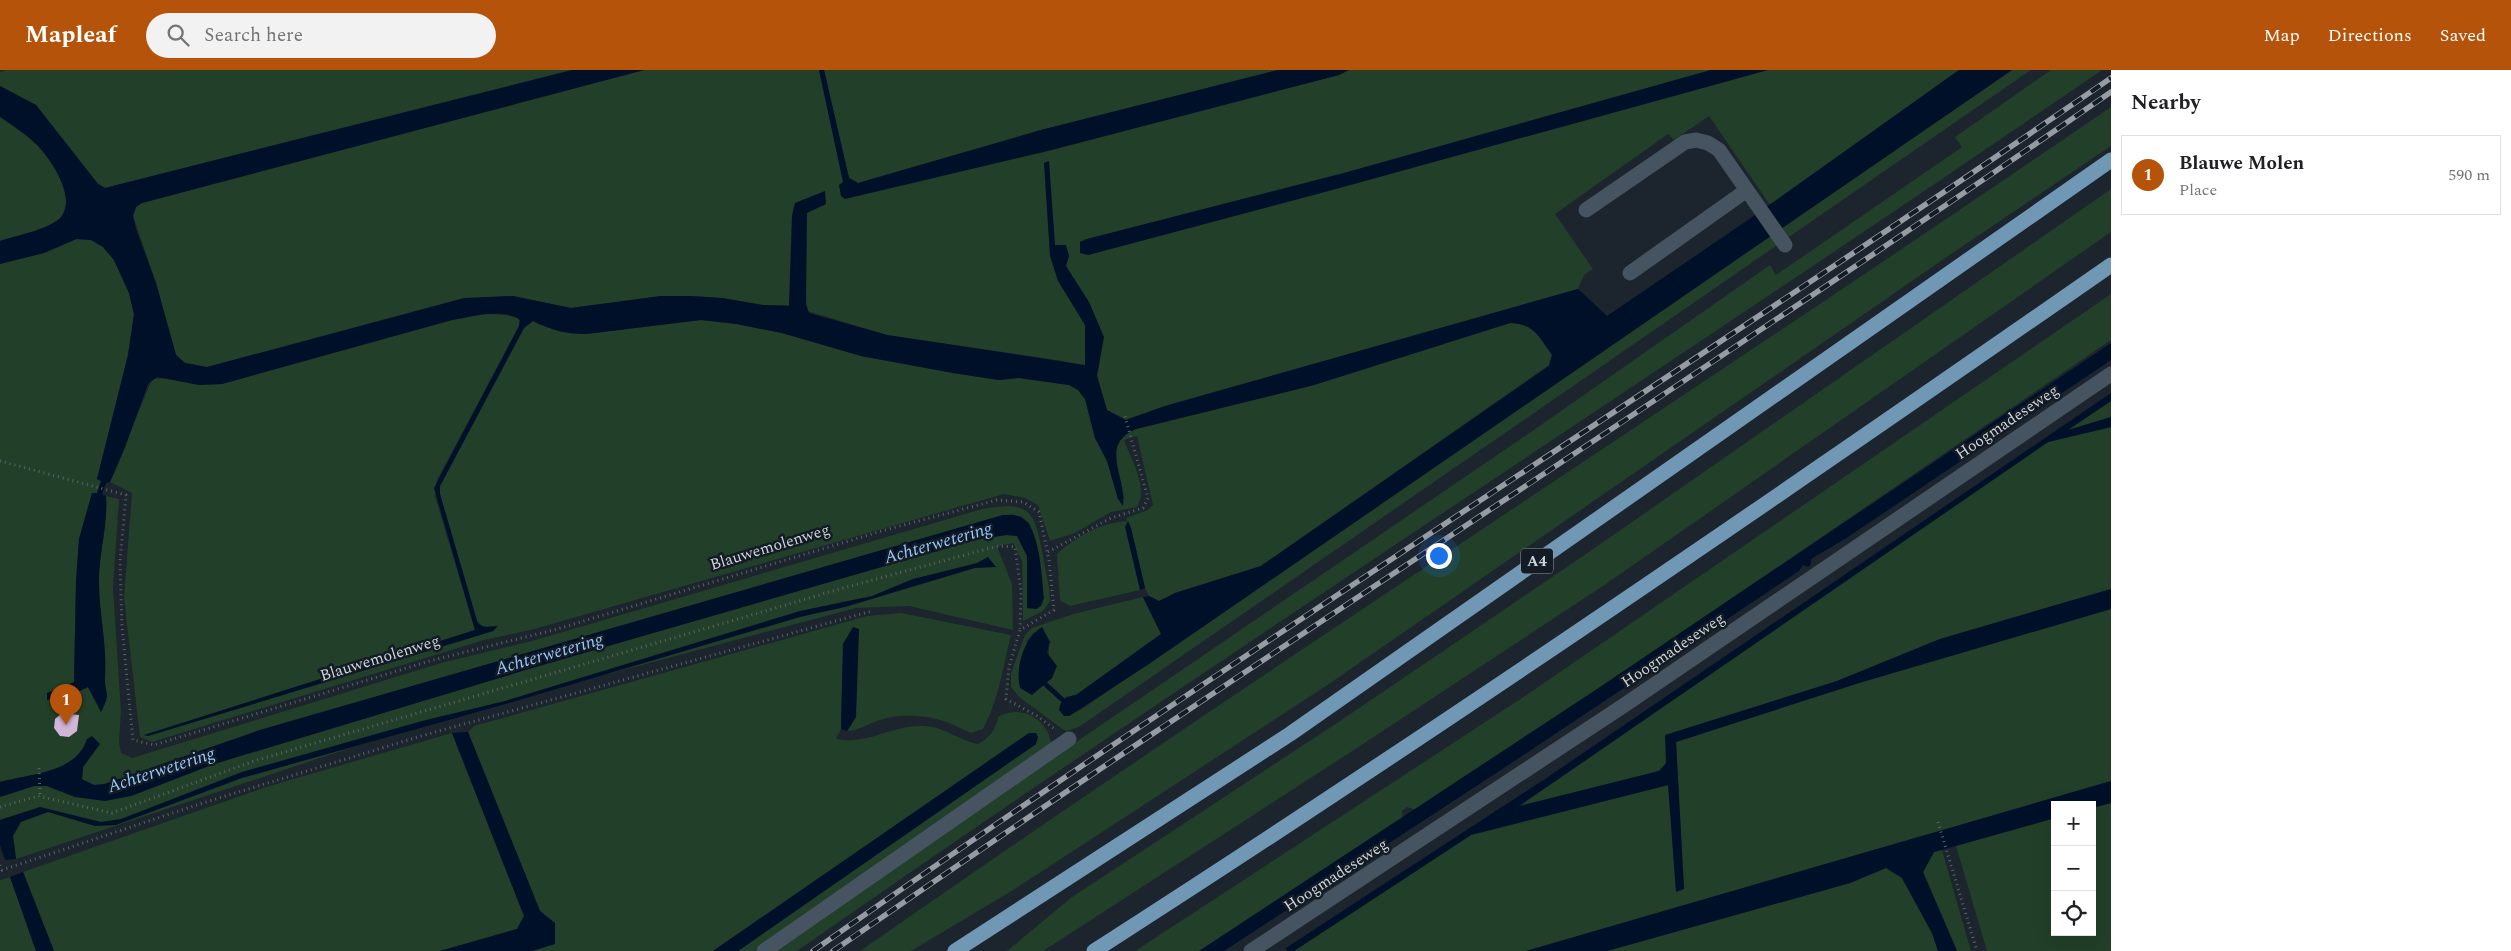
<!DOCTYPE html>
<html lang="en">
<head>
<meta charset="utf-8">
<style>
	:root { --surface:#fff; --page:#f2f2f2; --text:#202124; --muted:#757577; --line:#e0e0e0; --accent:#b45309 }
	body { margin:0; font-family:Spectral,serif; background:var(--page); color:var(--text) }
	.controls { position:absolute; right:15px; bottom:15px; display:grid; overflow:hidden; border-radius:0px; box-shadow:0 5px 20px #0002 }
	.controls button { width:45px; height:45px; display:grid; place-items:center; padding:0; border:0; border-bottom:1px solid var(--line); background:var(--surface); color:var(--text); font:25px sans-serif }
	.you { position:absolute; left:1438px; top:485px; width:18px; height:18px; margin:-12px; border:4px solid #fff; border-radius:50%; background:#1a73e8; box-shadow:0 0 0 8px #1a73e833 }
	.badge { display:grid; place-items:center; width:32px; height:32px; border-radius:50%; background:var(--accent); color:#fff; font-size:16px; font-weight:700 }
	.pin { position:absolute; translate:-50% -41px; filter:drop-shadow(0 1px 2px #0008) }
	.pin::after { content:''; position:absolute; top:26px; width:18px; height:15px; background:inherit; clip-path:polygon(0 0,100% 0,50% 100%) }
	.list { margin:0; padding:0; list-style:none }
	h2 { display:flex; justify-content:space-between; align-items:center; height:65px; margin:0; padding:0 20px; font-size:21px }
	h2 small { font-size:16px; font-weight:400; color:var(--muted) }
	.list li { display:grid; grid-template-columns:32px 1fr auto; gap:15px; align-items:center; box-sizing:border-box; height:80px; margin:0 10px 10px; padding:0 10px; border:1px solid var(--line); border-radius:0px }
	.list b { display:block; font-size:19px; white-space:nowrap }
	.list p { margin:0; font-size:16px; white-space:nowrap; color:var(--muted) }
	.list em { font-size:16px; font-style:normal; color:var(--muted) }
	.icon { flex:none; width:28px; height:28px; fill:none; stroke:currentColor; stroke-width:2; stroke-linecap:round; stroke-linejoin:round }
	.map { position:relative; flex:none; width:2111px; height:881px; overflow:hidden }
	header { display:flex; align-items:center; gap:30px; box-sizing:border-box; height:70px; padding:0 25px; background:var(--accent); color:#fff }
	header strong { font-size:24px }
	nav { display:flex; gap:28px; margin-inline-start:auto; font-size:18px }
	.search { width:350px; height:45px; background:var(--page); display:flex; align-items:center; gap:12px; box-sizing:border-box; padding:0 18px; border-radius:28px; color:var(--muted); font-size:19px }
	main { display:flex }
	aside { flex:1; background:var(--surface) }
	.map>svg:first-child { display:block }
</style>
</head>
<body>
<header>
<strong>Mapleaf</strong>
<div class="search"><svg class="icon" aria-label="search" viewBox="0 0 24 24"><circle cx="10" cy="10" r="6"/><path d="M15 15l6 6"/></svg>Search here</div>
<nav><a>Map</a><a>Directions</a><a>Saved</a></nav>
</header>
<main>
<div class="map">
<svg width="2111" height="881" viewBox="0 0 2111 881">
	<rect width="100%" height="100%" fill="#1c242d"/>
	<path fill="#223f29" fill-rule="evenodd" d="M6,0h566l-467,118 -7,-4 -62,-79 -36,-19v-14z
		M644,0h175l25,112 -3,14 498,-121 10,-5h362l-367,103 -257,66 -7,3v10l8,3 244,-65 436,-120h191l-189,135 -61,-89 -35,24 -6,-6 -113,80 38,55 -9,6 -6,14 -413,117 -40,14 -18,-10 -10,-34 -34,-15 -176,-26 -100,-30h-24l-41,-7 -32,-2h-29l-90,12 -58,-12 -306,71 -22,-4 -9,-8 -20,-72 -23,-67 3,-9 6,-4z
		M824,0h454l-237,60 -183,53 -9,-5z
		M2012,0h19l-952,657 -13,4 -5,-3 -42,-31 -8,-10v-14l14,-38 7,-7 41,-14 70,-17 18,37 -85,61 -11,2 4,19 16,-9zM1034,562l15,16v9l-23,-15z
		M2051,0h51c-433,297 -875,581 -1305,881h-23l173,-121 581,-396 242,-169 6,10 186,-128 -7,-10z
		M2111,37v39l-157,106 -625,432 -314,205 -104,62h-51c413,-288 836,-560 1251,-844z
		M0,47c12,8 26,17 37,28 14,14 40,53 24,72 -10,12 -46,19 -61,24z
		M2111,119v43l-505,352 -246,162 -317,205h-36l65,-54 268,-176 246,-167z
		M77,169l14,1 12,7 11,13 15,33 5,21 -6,41 -31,124 4,2 -4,13 -4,-1 -14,46 -3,42 -2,102 -27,11h27l14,-7 13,24c11,-20 2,-17 4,-36 2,-33 -7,-66 -6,-99 1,-27 9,-53 7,-80l13,3 -6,89 8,123 -2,31 2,11 11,5 309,-95 91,-22 450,-132c48,-8 52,0 61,46 2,15 7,31 7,46l-7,10 -20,10 -1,-60 -9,-18 -14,3 -1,3 14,35 1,46 -104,-24 -53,2 -361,96 -148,45 -331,110 -3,-23 -6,-19 -7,3v-23l34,-11h13l28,11 56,-1 83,-32 318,-96 443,-128 31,-5 11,1 10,20v52c14,-40 18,-45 2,-86l-26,-7 -743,215 -156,54 -10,1 -12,-5 1,-13 17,-23 -13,-5c-10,34 -58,35 -87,43v-518l44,-11z
		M2111,224v46l-692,471 -12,-4 -5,4 1,9 -55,33 -148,98h-65l390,-255z
		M485,244l20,1 14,3v8l-82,154 -2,16 40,134 -330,105 3,1 345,-105 4,-5c-9,0 -14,4 -20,-5l-37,-127v-8l84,-158 9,-7c18,9 33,13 53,13l115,-14 36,4 45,9 79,23 92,17 46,7 20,-2 50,7 9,5 7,9 10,39 12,23 11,38 6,-1c-4,-15 -14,-49 -2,-62 4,-3 10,-5 14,-7l178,-44 196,-62c25,1 28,13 42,32l-3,10 -288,201 -86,27 -16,8 -10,-5 -4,-8 -14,-60 -3,-6 12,68 -70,16 -10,-6 -3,-46c20,-18 44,-31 70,-33l-1,-3 22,-8 5,-5 -16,-69 -13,4c7,19 25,48 13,67l-26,5 -36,21 -25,8 -12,-36 -13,-7 -21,-4 -473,136 -47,10 -332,102 -12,-5 -16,-139 8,-105 -22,-11 42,-103 19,-1 28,7 23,-1 230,-64z
		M2111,331v16l-45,14z
		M2111,357v162l-171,50 -103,42 -171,54 1,28 -8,8 -141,36 530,-365z
		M2111,539v172l-585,170h-232l177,-116 198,-50 7,106 8,-2 -8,-147 183,-59z
		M901,543l110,22c-8,31 -12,65 -28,94l-12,4c-8,-3 -14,-7 -22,-10 -18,-8 -51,-10 -69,-3 -13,4 -19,10 -33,11l5,-6 -9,-81 -2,85 -5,10c34,6 54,-14 87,-13 20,0 35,14 55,18 12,-7 17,-13 20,-27 21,-13 49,1 53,25l-5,7 -292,202h-16l298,-207v-11h-7l-316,218h-181l22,-7v-21l-14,-12 -72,-179 6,-6 393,-110z
		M452,663l72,183 -7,13 -77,22h-386l-31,-79 243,-85z
		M2111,733v148h-124l-31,-105 99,-28v114h37v-124z
		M1942,780l29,101h-14l-34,-79 11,-20z
		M1886,798l16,10 30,55 6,18h-331l243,-68z
		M10,807l26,74h-36v-71z"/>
	<path fill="#001029" d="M572,0h72l-502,133 -6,4 -3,9 3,13 20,54 20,72 9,8 22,4 257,-69 49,-2 58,12 90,-12h29l32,2 41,7 26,1 3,-91 3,-12 30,-12 1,13 -19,9 -1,91 3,9 78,22 198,30v-40l-27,-44 -8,-25 -6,-93 5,-2 6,84h11l3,11 -3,10 23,36 15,35 -7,39 10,34 19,10 39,-14 413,-117 29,27 141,-96 211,-150h53l-863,594 -80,52h-5l-5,-6c2,-11 6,-13 17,-15l85,-61 -18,-37 6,-1 10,5 16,-8 86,-27 288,-200 3,-11c-14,-19 -17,-31 -42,-32l-196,62 -178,44c-38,16 -9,48 -13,77l-5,-7 -11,-38 -12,-23 -10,-39 -7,-9 -9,-5 -50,-7 -20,2 -46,-7 -92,-17 -79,-23 -45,-9 -36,-4 -115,14c-20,0 -35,-4 -53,-13l-9,7 -84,158v8l37,127c6,9 11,5 21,5l-5,5 -345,105 -4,-1 331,-105 -41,-142 85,-162 1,-6c-17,-13 -48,-3 -68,0l-230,64 -23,1 -42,-8 -9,7 -24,66 -14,32 -4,1 -4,11 4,2c2,27 -6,53 -7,80 -1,33 8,66 6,99 -1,20 7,16 -4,37l-13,-25 -14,7 -27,6v-7l27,-11 2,-101 3,-42 13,-46h5l4,-12 -4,-2 31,-124 6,-41 -5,-21 -15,-33 -11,-13 -12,-7 -15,-1 -32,14 -44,11v-23c15,-5 51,-12 61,-24 16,-19 -10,-58 -24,-72 -11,-11 -25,-20 -37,-28v-31l36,19 62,79 7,4z
		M819,0h5l25,108 9,5 183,-53 237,-60h71l-10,5 -291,76 -203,48 -4,-3 -2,-11 4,-3z
		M1711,0h57l-436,120 -244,65 -8,-2v-11l7,-3 257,-66z
		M2111,273v17l-266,179 -34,20v5l-3,3 -5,-2 -4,6 -286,191 -289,189h-25l392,-258z
		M2111,323v8l-43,29 43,-13v10l-63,15 -529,364 140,-35 7,-8 -1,-28 172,-54 103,-42 171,-50v20l-252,74 -183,59 8,147 -8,3 -8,-107 -197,50 -177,116h-7l-1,-3 262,-171z
		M1003,445c5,0 11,-1 15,1 22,5 24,63 26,82l-3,8 -5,3 -9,-1v-52l-10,-20 -11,-1 -31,5 -443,128 -318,96 -83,32 -26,5 -30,-4 -28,-11h-13l-34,11v-15c29,-8 77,-9 87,-43l5,-3 8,8 -17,23 -1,12 12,6 11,-1 155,-54z
		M1128,451l3,7 14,60 -5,2 -15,-63z
		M988,487l8,10 -21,1 -130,39 -45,10 -305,90 -253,71 -126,47 -21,1 -47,-14 -27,10 -8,14 3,23 -11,1 -5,-15v-25l40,-13 61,15 20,-3 121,-47 180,-51 83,-20 295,-90 72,-15 41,-17 64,-16z
		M853,557l6,2 -3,88 -9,14 -6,-2 2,-85z
		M1042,557l8,15 -3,11 10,13 -5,12 -20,17 -12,-7c-5,-21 4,-50 22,-61z
		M468,662l72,179 15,12v21l-23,7h-92l77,-22 7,-13 -72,-183z
		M1029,663h7l2,4 -2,7 -298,207h-25z
		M2111,711v22l-19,5v-3h-37v13l-121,34 -11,20 34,79h-19l-6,-18 -30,-55 -16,-10 -36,15 -243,68h-81z
		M23,802l31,79h-18l-26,-74z"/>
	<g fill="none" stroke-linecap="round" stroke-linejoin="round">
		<path stroke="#001029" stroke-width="5" d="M1042,611l25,23"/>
	</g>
	<path fill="#d1b5da" d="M62,643l17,2 -2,16 -8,6 -9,-1 -6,-8 1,-9z"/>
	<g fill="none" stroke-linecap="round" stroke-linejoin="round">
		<path stroke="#5b626a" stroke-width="3" stroke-dasharray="1 4" stroke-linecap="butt" d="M0,391l126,34 -6,67 2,65 11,113 21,5 279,-85 121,-30 331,-100 112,-30 26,2 16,10 10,48 5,50 -34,20 -11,37 -3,32 31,17 19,14
			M1048,482l63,-34 32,-10 5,-10 -24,-85
			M39,698l1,28
			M0,737l38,-11 74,17 142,-52 593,-174 151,-41 17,1 6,45 -1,37
			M1938,752l39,129
			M0,795l2,5 201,-67 218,-67 451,-125"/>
		<path stroke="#455460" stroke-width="15" d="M1586,140l99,-68 11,-2 12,3 11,7 66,95
			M1630,203l117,-83
			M764,881l305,-212
			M1251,881l372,-245 488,-332"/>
		<path stroke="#7098b4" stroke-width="15" d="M955,881l335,-217 821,-574
			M1094,881c344,-221 682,-453 1017,-686"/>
		<defs>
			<path id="rail" d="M813,881c427,-300 869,-577 1298,-873
				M833,881c422,-292 856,-567 1278,-859"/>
		</defs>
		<use href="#rail" stroke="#969ca3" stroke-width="5.5"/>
		<use href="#rail" stroke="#131b24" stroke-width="4" stroke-dasharray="11" stroke-linecap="butt"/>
	</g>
	<g text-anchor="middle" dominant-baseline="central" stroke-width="5" stroke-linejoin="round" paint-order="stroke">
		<rect fill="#131b24" stroke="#969ca3" stroke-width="1" x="1521" y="478.5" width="32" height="25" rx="4"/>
		<g font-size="15" font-weight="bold" fill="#ced4da">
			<text x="1537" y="491">A4</text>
		</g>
		<g font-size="16" fill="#ced4da" stroke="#131b24">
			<text transform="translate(2007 352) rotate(-34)">Hoogmadeseweg</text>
			<text transform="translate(770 477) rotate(-17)">Blauwemolenweg</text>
			<text transform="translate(1673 580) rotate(-34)">Hoogmadeseweg</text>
			<text transform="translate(380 588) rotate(-17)">Blauwemolenweg</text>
			<text transform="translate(1336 805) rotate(-33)">Hoogmadeseweg</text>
		</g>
		<g font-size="18" font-style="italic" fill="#97c7fc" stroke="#131b24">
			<text transform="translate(938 473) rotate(-16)">Achterwetering</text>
			<text transform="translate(549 584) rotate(-16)">Achterwetering</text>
			<text transform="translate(161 700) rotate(-18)">Achterwetering</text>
		</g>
	</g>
</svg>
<div class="controls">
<button>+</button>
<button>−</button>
<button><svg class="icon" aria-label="locate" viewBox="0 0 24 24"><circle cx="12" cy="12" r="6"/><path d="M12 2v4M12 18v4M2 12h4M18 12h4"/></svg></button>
</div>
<div class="you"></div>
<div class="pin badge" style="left:66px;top:655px">1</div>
</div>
<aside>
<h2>Nearby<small></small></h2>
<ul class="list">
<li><span class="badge">1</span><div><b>Blauwe Molen</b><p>Place</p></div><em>590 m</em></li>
</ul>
</aside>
</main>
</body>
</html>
